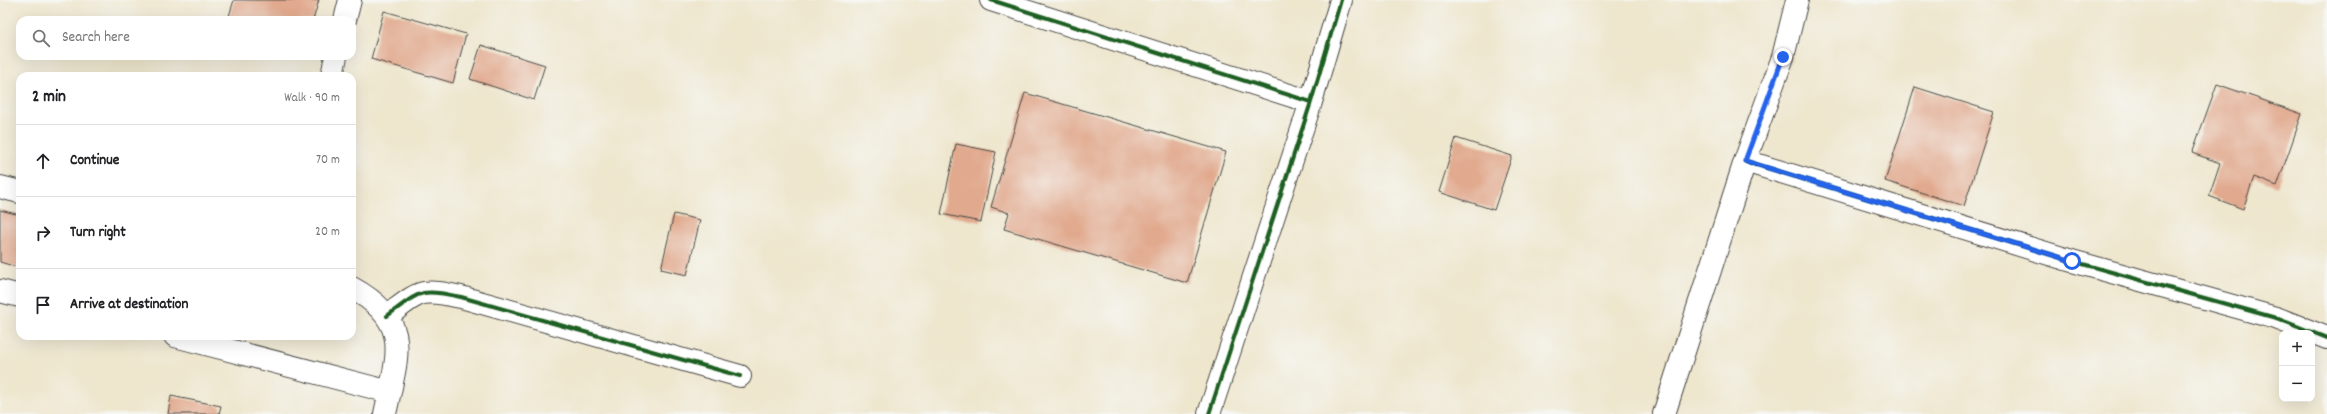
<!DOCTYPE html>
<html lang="en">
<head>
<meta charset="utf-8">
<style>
	:root { --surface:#fff; --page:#f6f6f6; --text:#202124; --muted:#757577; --line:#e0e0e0 }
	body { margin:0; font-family:Dekko,sans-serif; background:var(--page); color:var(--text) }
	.controls { position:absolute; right:12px; bottom:12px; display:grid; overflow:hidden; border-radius:8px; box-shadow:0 4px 16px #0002 }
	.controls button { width:36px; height:36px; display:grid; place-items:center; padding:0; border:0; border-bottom:1px solid var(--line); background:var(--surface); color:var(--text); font:20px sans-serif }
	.stop { position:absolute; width:12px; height:12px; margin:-9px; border:3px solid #2563eb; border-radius:50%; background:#fff }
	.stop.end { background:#2563eb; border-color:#fff; box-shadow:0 1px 4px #0008 }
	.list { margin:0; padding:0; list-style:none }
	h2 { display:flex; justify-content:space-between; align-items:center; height:52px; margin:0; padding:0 16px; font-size:17px }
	h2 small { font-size:13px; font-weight:400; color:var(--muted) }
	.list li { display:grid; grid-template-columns:26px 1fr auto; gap:12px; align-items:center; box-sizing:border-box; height:72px; padding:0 16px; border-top:1px solid var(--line) }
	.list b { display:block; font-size:15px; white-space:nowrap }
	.list em { font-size:13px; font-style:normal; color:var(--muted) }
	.icon { flex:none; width:22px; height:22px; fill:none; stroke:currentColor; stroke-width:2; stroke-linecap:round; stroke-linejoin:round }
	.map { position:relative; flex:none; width:2327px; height:414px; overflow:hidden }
	.search { position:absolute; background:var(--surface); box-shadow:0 4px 16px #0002; left:16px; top:16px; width:340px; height:44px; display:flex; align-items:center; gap:10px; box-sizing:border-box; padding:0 14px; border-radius:12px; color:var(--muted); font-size:15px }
	.panel { position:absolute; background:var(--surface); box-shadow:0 4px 16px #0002; left:16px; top:72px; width:340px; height:268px; border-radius:12px }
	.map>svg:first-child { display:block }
</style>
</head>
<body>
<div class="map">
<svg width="2327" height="414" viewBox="0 0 2327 414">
	<rect width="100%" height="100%" fill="#f6f6f2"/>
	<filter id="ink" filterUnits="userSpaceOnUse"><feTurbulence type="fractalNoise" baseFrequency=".025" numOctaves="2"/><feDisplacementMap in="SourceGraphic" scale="8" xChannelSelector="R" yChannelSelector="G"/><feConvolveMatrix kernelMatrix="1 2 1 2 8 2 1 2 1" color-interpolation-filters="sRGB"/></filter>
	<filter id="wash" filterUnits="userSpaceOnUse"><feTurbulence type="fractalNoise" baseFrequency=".012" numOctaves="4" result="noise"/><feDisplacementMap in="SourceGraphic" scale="16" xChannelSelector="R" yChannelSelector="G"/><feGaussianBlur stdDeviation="0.9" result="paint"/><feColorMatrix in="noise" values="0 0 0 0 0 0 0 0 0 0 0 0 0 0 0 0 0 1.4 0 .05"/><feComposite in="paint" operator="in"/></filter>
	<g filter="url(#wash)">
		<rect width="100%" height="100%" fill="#eee6cd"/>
		<g id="blocks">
			<path fill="#e1a98d" d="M234,0h85l-6,20h-70l-14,-4z
				M384,11l82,23 -13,49 -82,-24z
				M481,45l64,20 -11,35 -64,-21z
				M2217,84l85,30 -25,72 -23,-9 -11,32 -34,-13 11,-33 -28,-10z
				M1915,87l79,25 -30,94 -79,-25z
				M1025,93l201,59 -39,131 -183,-54 5,-16 -18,-6z
				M1456,138l56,18 -18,54 -55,-18z
				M956,144l40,8 -15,70 -40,-8z
				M0,210l20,5v53l-20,-6z
				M674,214l26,6 -13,55 -26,-6z
				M171,396l50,10 -2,8h-51z"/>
		</g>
	</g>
	<g filter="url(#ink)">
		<use href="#blocks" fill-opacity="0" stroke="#484743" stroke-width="1"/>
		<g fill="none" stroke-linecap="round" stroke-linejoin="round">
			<defs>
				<path id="minor" d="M991,0l320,102 30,-102
					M345,20l5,-20
					M332,76l4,-20
					M1745,161l327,100 204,57 51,20
					M0,187l20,5
					M352,288c62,34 45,68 33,126
					M0,291l20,5
					M387,316c34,-25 32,-28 74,-19l279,79
					M175,336l215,56
					M1209,414l102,-312
					M1664,414l81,-253 38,-104 14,-57"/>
			</defs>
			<use href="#minor" stroke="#484743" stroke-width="24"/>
			<use href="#minor" stroke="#fff" stroke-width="22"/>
			<defs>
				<path id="cycleway" d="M991,0l320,102 30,-102
					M1745,161l327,100 204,57 51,20
					M387,316c34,-25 32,-28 74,-19l279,79
					M1209,414l102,-312"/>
			</defs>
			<use href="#cycleway" stroke="#f6f6f2" stroke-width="6"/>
			<use href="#cycleway" stroke="#1b5e20" stroke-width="4"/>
		</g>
	</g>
	<g fill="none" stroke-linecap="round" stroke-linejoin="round" filter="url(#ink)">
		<path stroke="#2563eb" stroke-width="5" d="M1783,57l-38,104 327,100"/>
	</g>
</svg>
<div class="controls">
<button>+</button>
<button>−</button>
</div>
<div class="stop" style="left:2072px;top:261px"></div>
<div class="stop end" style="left:1783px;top:57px"></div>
<div class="search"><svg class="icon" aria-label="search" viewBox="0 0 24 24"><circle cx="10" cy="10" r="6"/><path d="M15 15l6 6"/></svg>Search here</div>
<section class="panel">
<h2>2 min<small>Walk · 90 m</small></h2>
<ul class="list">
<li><svg class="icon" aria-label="ahead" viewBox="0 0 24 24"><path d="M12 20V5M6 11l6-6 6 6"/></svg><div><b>Continue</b></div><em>70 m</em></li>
<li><svg class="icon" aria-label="right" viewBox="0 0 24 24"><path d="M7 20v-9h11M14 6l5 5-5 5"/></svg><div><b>Turn right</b></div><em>20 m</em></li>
<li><svg class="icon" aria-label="arrive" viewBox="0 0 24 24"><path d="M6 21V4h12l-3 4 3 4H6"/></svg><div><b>Arrive at destination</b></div></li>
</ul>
</section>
</div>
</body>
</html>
